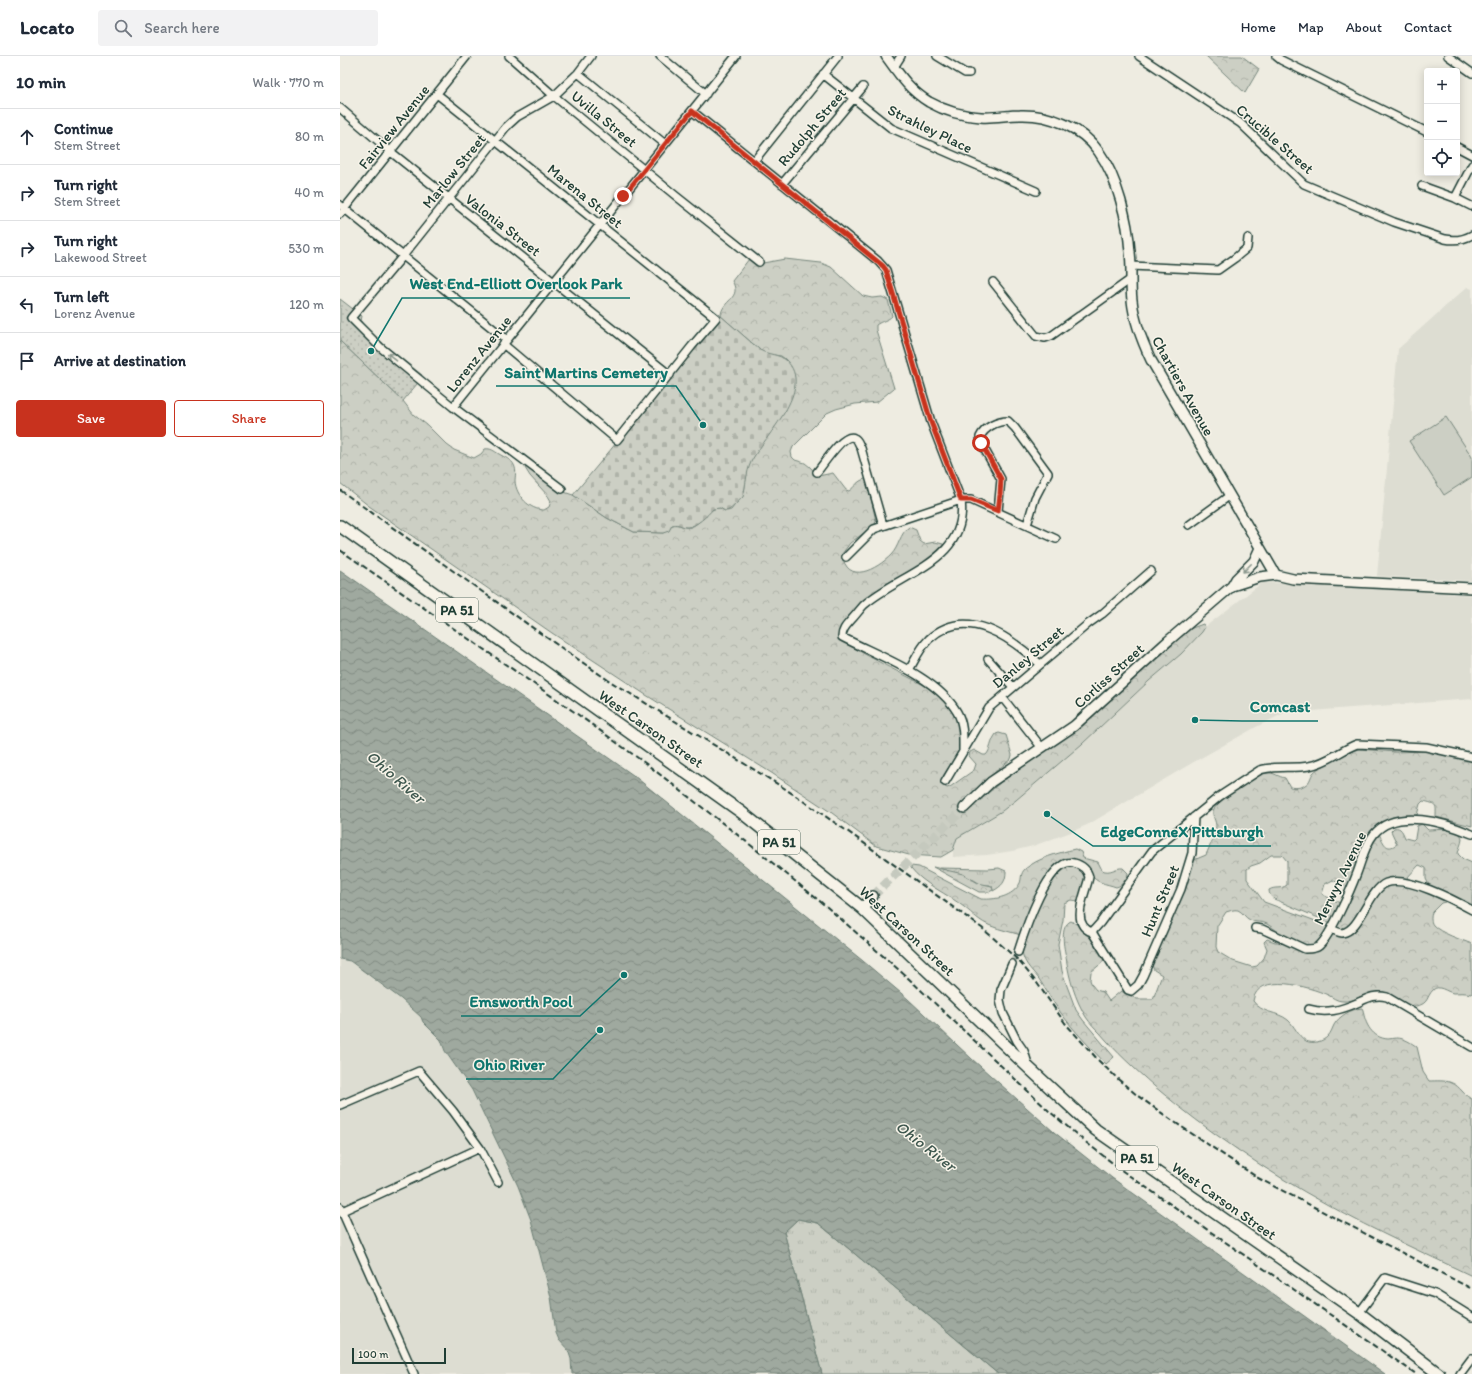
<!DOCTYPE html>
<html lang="en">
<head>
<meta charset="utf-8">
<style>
	:root { --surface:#fff; --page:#f2f2f3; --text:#1f2937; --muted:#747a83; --line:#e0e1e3; --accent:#c8321e }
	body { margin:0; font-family:Itim,sans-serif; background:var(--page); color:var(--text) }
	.controls { position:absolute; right:12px; top:12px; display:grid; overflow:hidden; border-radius:4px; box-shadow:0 2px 10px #0003 }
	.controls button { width:36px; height:36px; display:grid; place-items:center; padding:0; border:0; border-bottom:1px solid var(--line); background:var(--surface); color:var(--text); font:20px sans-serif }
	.scale { position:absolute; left:12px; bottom:10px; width:94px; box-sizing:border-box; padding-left:4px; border:2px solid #1f3d34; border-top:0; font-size:11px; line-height:14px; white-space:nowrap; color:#1f3d34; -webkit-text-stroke:3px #f7f3e8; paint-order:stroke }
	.stop { position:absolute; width:12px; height:12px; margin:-9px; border:3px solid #c8321e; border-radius:50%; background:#fff }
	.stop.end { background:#c8321e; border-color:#fff; box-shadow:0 1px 4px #0008 }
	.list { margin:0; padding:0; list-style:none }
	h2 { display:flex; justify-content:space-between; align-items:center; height:52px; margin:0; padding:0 16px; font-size:17px }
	h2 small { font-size:13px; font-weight:400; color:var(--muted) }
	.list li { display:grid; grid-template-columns:26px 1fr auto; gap:12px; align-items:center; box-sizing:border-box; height:56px; padding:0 16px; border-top:1px solid var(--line) }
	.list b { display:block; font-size:15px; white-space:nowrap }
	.list p { margin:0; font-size:13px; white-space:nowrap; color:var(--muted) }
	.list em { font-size:13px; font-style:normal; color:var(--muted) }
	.actions { display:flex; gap:8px; padding:12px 16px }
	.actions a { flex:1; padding:9px 0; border:1px solid var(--accent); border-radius:4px; text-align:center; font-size:14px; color:var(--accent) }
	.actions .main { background:var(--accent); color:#fff }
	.icon { flex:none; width:22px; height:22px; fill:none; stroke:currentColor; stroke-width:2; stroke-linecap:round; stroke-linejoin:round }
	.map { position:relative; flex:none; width:1132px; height:1318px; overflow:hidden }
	header { display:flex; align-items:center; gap:24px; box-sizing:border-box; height:56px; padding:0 20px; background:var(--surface); border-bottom:1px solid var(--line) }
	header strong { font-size:19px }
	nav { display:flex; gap:22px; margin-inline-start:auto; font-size:14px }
	.search { width:280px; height:36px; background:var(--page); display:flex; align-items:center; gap:10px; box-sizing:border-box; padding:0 14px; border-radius:4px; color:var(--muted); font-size:15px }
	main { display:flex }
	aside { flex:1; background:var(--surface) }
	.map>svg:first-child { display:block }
</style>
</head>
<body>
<header>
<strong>Locato</strong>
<div class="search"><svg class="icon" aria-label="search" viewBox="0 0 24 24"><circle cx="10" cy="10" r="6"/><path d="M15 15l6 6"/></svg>Search here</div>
<nav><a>Home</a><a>Map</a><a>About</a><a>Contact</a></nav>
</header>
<main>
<aside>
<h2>10 min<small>Walk · 770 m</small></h2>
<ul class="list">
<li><svg class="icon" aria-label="ahead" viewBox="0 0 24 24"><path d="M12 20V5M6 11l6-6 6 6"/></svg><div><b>Continue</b><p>Stem Street</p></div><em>80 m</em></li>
<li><svg class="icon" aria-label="right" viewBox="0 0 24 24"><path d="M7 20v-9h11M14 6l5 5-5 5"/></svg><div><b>Turn right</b><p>Stem Street</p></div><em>40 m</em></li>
<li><svg class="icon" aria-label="right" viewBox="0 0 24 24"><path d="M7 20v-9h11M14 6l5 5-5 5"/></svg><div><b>Turn right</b><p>Lakewood Street</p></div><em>530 m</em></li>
<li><svg class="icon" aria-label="left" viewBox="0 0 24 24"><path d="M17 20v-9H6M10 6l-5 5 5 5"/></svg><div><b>Turn left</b><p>Lorenz Avenue</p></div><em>120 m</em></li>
<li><svg class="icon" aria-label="arrive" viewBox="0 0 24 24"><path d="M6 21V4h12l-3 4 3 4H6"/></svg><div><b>Arrive at destination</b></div></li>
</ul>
<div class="actions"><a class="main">Save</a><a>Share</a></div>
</aside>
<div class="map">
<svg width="1132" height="1318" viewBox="0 0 1132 1318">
	<defs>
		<pattern id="grass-tufts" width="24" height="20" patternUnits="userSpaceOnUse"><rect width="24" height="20" fill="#cccfc4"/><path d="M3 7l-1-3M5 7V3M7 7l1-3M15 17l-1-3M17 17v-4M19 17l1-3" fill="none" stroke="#afb3a9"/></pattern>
		<pattern id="forest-crowns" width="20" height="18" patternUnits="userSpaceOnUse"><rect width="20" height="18" fill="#cccfc4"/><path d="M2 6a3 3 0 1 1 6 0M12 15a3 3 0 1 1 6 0" fill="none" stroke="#afb3a9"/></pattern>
		<pattern id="cemetery-stones" width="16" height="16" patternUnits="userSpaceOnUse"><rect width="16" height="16" fill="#cccfc4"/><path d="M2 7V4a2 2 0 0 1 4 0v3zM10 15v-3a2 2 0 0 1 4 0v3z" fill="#afb3a9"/></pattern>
		<pattern id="park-dots" width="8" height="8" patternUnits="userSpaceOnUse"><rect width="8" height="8" fill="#cccfc4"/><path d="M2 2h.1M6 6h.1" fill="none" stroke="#afb3a9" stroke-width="1.8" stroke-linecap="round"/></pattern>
		<pattern id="water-waves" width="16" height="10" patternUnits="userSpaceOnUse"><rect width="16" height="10" fill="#9fa99f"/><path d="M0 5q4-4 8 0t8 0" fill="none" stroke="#818b82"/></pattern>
	</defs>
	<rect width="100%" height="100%" fill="#eeece1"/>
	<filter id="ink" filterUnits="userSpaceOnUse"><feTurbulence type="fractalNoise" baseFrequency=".025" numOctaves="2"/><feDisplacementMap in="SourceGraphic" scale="8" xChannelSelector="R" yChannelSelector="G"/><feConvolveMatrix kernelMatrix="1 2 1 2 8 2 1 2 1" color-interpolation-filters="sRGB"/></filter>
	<g filter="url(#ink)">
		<path fill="#ddddd2" d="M1127,231l5,2v292l-95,-5 21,-227z
			M923,526l209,13v104l-188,14 -28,14 -64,36 -103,61 -18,8 -38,14 -21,5 -25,4 -34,2v-7l4,-12 45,-27 14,-11 66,-56 67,-63 32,-27 21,-22 3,-5z
			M0,903l9,2 52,38 20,18 2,5 18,18 4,11 27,39 46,96 13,34 20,77 5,37 3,6 9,10 3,9 1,15h-232z"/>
		<path fill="url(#grass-tufts)" stroke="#76867c" d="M599,812l49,1 11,-1 7,3c0,11 -4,15 -13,20v-1l-3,-5h-8l-8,-5z
			M458,1163l20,4 180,151h-176l-38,-142z"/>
		<path fill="url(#forest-crowns)" stroke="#76867c" d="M866,0h36l17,13 -14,24z
			M409,203l12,7 2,-3 22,-4 36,4 10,4 32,29 9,2 10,-1 6,3 4,16c-3,4 -11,5 -16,9v5l18,58 -17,14 -22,2 -19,5 -9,4 -34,34 -2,5 1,5 3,3 10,3 5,4 8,9 15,-3 13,17 3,1c6,-4 8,-10 16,-12l2,1 9,41 -1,4 -25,18 -8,11c5,32 35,15 49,1 8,-8 9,-22 18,-28l7,3 4,11 4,3 11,-2 8,2 1,3c-7,6 -14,13 -22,17 -20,12 -44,22 -61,39 -6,6 -24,23 -22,32 3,10 68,41 81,48 13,7 28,20 35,33 5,9 8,25 5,35 -4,9 -21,25 -18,34l5,3 3,-1 24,-17 2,-6 -7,-8 1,-4 4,-2 9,5h3c5,-5 4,-13 10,-21l3,-1 7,2 6,20 -1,4 -29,24 -20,23 8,1 4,-2 27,-23 72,-50 109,-96 10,-8 11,-4 2,3 -3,5 -21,22 -32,27 -67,63 -66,56 -14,11 -45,27 -4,12 -12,7 -32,-2 -33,-9 -44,-33 -62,-41 -124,-77 -94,-62 -183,-127 -29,-23v-142l63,60 11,14 13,10 20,20 7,5 20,8 7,-4 4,-5c6,-1 9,2 14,5 5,3 13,6 15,11 3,6 1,11 1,16 1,15 15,29 29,29l5,-3 2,-6 -3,-5 -18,-20 -5,-8 1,-2 32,24 15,5 34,23 27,14 29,1 7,-4 2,-4c8,-2 12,4 19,2 11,-4 17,-20 29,-19l5,3 6,-1 13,-17 3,-22 4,-10 8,-14 27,-37 8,-34 -3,-7 -6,-10 -4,-3 -15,-2 -6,-4 -39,-34c0,-16 22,-17 11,-35z
			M1019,693l37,3 29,-1 47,10v65l-36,-9c0,-12 2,-13 -13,-16l-3,3 -3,11 -23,3 -14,6 -7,7 -9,17 -15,37 -6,1 -10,-6 -8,4 -3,10 3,2 15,7 -8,18 -4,1 -54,-23c-3,-2 -5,-5 -5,-9 7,-4 11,0 18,-5v-24l-5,-6h-11l-11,8 -9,3 -4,3v10l17,23 60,22 3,3c0,5 -2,7 -4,11 -15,22 -41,-5 -56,-14 -5,-3 -12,-1 -17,-4 -5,-2 -7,-8 -12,-10 -4,-1 -8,1 -12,2l-9,14 -1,21 2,5 15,9 19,6 5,-1 7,-8 3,-9 -3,-7 3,-3 8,3h5l26,10h6l6,-2 4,-3 10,-16c2,1 6,4 8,4 20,2 31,-46 52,-49 17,-3 37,7 53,12l1,1 -1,3 -4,1 -9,9c-1,4 -2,9 1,13 7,8 29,15 39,19v49l-1,1c-6,-2 -12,-1 -18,-1 -6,-1 -15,-9 -20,-3 -7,7 -4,14 -17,16 -11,1 -22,-12 -33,-14 -16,-2 -28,11 -41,9 -5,0 -10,-4 -14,-6 -18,-8 -71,-24 -75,6 9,13 24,10 35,19 6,5 10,16 18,21 6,3 17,1 22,-5 3,-3 4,-7 6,-11 5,-9 17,-16 28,-17l1,2c2,14 9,28 25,29 3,0 6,-1 9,-1 7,0 15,5 20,9l6,25 6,9c7,0 17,-1 23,2 8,3 12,13 20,16v177c-48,-23 -97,-45 -144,-71 -62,-34 -120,-73 -174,-119 -19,-17 -38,-34 -54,-53 -5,-5 -10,-10 -14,-16 -11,-18 -17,-39 -20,-60 -2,-9 -7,-31 5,-36l7,4 6,8 12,9 8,11 -2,3 2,5 -13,11 -1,8 2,5 4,5 7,2 6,9 12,-10 16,8h16l9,-24 -8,-5 -2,-5 31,-73 11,-32 12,-5c4,-10 9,-18 10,-29 0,-5 -4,-10 -3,-15 3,-10 44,-38 55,-38 5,-1 11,4 17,5l5,9c5,1 11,1 15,-2 6,-3 5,-9 9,-13 7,-7 35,-21 45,-23z
			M1082,768l6,6c8,0 33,-4 34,9 0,4 -4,11 -4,15l5,5 9,4v43l-43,-21 -3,-6v-11l-7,-3 -13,14 -21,2 -30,40 -13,10 -9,-3 42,-92 4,-2c5,9 7,18 18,10l-6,-13 3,-3c7,-2 9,5 11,10l8,2 2,-2 2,-12z
			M735,793l6,3 2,6 15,4 4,8c8,4 14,-3 21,-2l5,5c-1,6 -6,13 -12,14 -10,-4 -22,-3 -26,-16l-26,-10c-24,11 -34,51 -43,74 -10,-3 -20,-5 -30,-9 -11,-4 -18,-12 -27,-19 -16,-13 -41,-23 -53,-39v-2l8,1 62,32c14,1 32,-2 39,-16 2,-5 0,-9 5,-14 13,-11 33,-16 50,-20z
			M734,809l10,6 1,10 -7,20 -7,-1 -7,3 -1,17 -5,24 4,27 5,15 9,24 7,10 31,37 -8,7c-16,-17 -32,-33 -45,-51 -8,-11 -15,-23 -22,-34 -8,-10 -16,-16 -17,-29 9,-22 23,-70 43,-83 2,-2 6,-2 9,-2z
			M593,811l30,7 15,9 14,3 1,4 -4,2h-10z"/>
		<path fill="url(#cemetery-stones)" stroke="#76867c" d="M381,260l39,34c8,5 19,4 26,10 30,29 -22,76 -35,102 -5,11 -5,23 -8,35 -6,5 -12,14 -18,14l-5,-3 -7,1c-5,6 -17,18 -26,18 -6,0 -8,-4 -15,-2l-3,6 -6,2 -29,-1 -27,-14 -34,-23c50,-59 97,-120 148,-179z"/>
		<path fill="url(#park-dots)" stroke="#76867c" d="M0,243l22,17 -1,5 3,6 22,19 36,29 -5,9 -14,17 -63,-60z"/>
		<path fill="#cccfc4" stroke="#76867c" d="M1106,361l26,40v20l-28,18 -35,-54z"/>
		<path fill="url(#water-waves)" stroke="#6c7e74" d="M0,514l293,205 230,186 45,38 64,60 82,73 58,46 273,196h-387l-180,-151 -20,-4 -14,13 38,142h-250l-1,-15 -3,-9 -9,-10 -3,-7 -5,-36 -20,-77 -13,-34 -46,-96 -27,-39 -4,-11 -18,-18 -2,-5 -20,-18 -51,-38 -10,-2z"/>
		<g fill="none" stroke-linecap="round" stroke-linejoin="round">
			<path stroke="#c5c9be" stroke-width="7" stroke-dasharray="7 3.5" stroke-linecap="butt" d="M672,908l6,-12"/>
			<path stroke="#c5c9be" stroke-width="9" stroke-dasharray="9 4.5" stroke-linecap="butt" d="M533,840l91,-88"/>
			<defs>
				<path id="minor" d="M169,0l45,40 122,100 83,66
					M320,0l46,38
					M597,0l28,17h4
					M799,0l101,67 64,61 90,38 51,17c10,2 18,1 27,-4
					M936,0l5,4 146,72
					M1108,0l24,17
					M554,11l7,-11
					M238,17l87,71
					M483,18l68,54 145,63
					M97,38l279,224 -24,28 -75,94 -114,-96
					M0,52l51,44 279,223
					M352,55l186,150 8,9 45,152 30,78c8,61 -61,73 -97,105 -4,4 -8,10 -12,14 -5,6 -10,10 -10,18 36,19 94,39 115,75 7,12 6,26 6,39
					M1117,91l15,8
					M414,105l84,-105
					M442,128l81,-97
					M1082,130l33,12
					M0,149l167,135
					M1131,150l-16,-8 17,-33
					M0,158l127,-158
					M791,210l87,4 17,-12 12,-10 1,-10
					M653,226l43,54 9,2 6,-2 80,-57
					M113,351l283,-351
					M477,416c6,-7 27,-40 37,-34 4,1 5,7 7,10l22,77
					M222,433l-109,-82 -73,-60 -29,-29 52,-62 103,-129 11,-10 37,-21 24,-23 13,-17
					M658,455l3,-32 -20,-36 -1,-6c5,-10 17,-16 28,-16l7,7 33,45 -13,25 -8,27
					M849,469l40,-29
					M506,501l28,-28 87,-29h10l85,39
					M648,603l25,28
					M569,614c6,-10 11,-22 20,-31 37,-34 81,-2 111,25
					M662,641l40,51
					M605,726l44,-74 99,-84 14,-10 49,-43
					M915,872l7,1 43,20c4,0 11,0 14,-3 12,-11 32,-57 38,-73 5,-13 8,-28 17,-39 22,-27 72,-11 98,0
					M991,873c3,1 8,4 11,4 18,-2 27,-43 44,-50 20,-8 68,17 86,27
					M752,876l36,58 3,1 7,-6 5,-9 38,-87 11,-36 2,-36
					M678,896c6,-19 31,-97 56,-89 8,2 13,6 15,14 -3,16 -20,47 3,55l8,-9 52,-72 68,-55 40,-26c16,-5 33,-1 49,-4 18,-3 32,-16 48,-22l69,3 46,10
					M672,908l-11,26 -1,10 3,13 14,28 7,10 5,16
					M969,953c17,5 32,1 48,-6 11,-5 18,-9 30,-6l85,50
					M0,1049l79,-34 34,40 27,37 18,34
					M0,1151l74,167
					M0,1156l140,-64
					M1019,1257l26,-35 50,16 37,23
					M1120,1318l12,-16"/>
				<path id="tertiary" d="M546,0c13,18 23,34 43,46 16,9 34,14 52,15 13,1 26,-2 39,-2 29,-1 62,12 79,37 18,25 29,69 31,100 2,16 0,32 2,48 2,21 10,41 19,60l125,215 17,4 179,9
					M892,530l4,-7 18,-18 6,-13
					M624,752l27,-26 83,-56 94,-85 64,-55 28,-9 16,-2
					M522,852l11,-12"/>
				<path id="primary" d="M0,470l401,286 121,96 168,161 66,61 263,183 80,61"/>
			</defs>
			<use href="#minor" stroke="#1f3d34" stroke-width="10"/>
			<use href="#tertiary" stroke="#1f3d34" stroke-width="12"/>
			<use href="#primary" stroke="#1f3d34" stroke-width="14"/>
			<use href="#minor" stroke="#f7f3e8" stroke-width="7"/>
			<use href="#tertiary" stroke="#f7f3e8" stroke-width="9"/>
			<use href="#primary" stroke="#f7f3e8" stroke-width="11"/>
			<path stroke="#1f3d34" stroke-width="2" stroke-dasharray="6 3" stroke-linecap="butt" d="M0,434l200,143 68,47 176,108 63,43 135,97 36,32 19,23 28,40 34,38 20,19 19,16 35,25 85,57 214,111
				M0,494l233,161 76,55 99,77 79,64 80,70 142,134 34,29 41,32 292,202"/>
		</g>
		<defs><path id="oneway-shaft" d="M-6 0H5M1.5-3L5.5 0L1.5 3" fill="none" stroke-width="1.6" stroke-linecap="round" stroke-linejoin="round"/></defs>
		<g stroke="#8b988e">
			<use href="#oneway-shaft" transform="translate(52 301) rotate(-140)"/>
			<use href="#oneway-shaft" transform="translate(907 512) rotate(135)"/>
		</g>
	</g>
	<g fill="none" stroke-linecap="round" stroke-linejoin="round" filter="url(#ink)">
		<path stroke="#c8321e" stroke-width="5" d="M283,140l69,-85 191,155 3,4 45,152 30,78h10l27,11 2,-16 1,-16 -20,-36"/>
	</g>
	<g text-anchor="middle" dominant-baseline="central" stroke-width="3" stroke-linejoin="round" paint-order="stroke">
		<g fill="#f7f3e8" stroke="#60746a" stroke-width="1">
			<rect x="96" y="542" width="42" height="24" rx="3"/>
			<rect x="418" y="774" width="42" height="24" rx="3"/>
			<rect x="776" y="1090" width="42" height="24" rx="3"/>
		</g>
		<g font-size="14" font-weight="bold" fill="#1f3d34">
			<text x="117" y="554">PA 51</text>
			<text x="439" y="786">PA 51</text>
			<text x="797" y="1102">PA 51</text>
		</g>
		<g font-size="15" fill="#1f3d34" stroke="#f7f3e8">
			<text transform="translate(264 63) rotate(39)">Uvilla Street</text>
			<text transform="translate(54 71) rotate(-51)">Fairview Avenue</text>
			<text transform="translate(472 71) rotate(-50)">Rudolph Street</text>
			<text transform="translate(590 73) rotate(26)">Strahley Place</text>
			<text transform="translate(935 83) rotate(41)">Crucible Street</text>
			<text transform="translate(114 115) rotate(-51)">Marlow Street</text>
			<text transform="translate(245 140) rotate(39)">Marena Street</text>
			<text transform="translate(163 169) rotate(38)">Valonia Street</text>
			<text transform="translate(139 298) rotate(-51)">Lorenz Avenue</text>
			<text transform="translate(843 330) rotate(61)">Chartiers Avenue</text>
			<text transform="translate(688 601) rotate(-40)">Danley Street</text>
			<text transform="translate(769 620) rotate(-42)">Corliss Street</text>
			<text transform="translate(311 673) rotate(35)">West Carson Street</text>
			<text transform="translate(1000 822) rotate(-64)">Merwyn Avenue</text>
			<text transform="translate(820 845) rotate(-67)">Hunt Street</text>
			<text transform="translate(567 875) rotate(43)">West Carson Street</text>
			<text transform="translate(884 1145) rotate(35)">West Carson Street</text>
		</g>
		<g font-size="16" font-style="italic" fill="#3f584f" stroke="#f7f3e8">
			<text transform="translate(56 721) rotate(41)">Ohio River</text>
			<text transform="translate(586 1090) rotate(38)">Ohio River</text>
		</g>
	</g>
	<path fill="none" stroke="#0f766e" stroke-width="1.5" d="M31 295L62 242H290M363 369L336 330H156M855 664L902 665H978M707 758L753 790H931M284 919L240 960H121M260 974L213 1023H126"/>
	<g fill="#0f766e" stroke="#f7f3e8" stroke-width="1.5">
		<circle cx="31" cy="295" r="4"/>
		<circle cx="363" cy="369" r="4"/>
		<circle cx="855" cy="664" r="4"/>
		<circle cx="707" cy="758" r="4"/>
		<circle cx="284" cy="919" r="4"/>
		<circle cx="260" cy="974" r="4"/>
	</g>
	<g font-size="16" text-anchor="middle" font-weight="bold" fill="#0f766e" stroke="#f7f3e8" stroke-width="3" stroke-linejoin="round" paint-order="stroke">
		<text x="176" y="233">West End-Elliott Overlook Park</text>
		<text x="246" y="322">Saint Martins Cemetery</text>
		<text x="940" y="656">Comcast</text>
		<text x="842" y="781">EdgeConneX Pittsburgh</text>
		<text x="181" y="951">Emsworth Pool</text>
		<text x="169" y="1014">Ohio River</text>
	</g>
</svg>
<div class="controls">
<button>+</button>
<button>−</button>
<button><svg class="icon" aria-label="locate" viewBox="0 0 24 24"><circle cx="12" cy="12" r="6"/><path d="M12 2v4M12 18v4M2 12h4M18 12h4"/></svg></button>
</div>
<div class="scale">100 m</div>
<div class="stop" style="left:641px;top:387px"></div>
<div class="stop end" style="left:283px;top:140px"></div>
</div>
</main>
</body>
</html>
